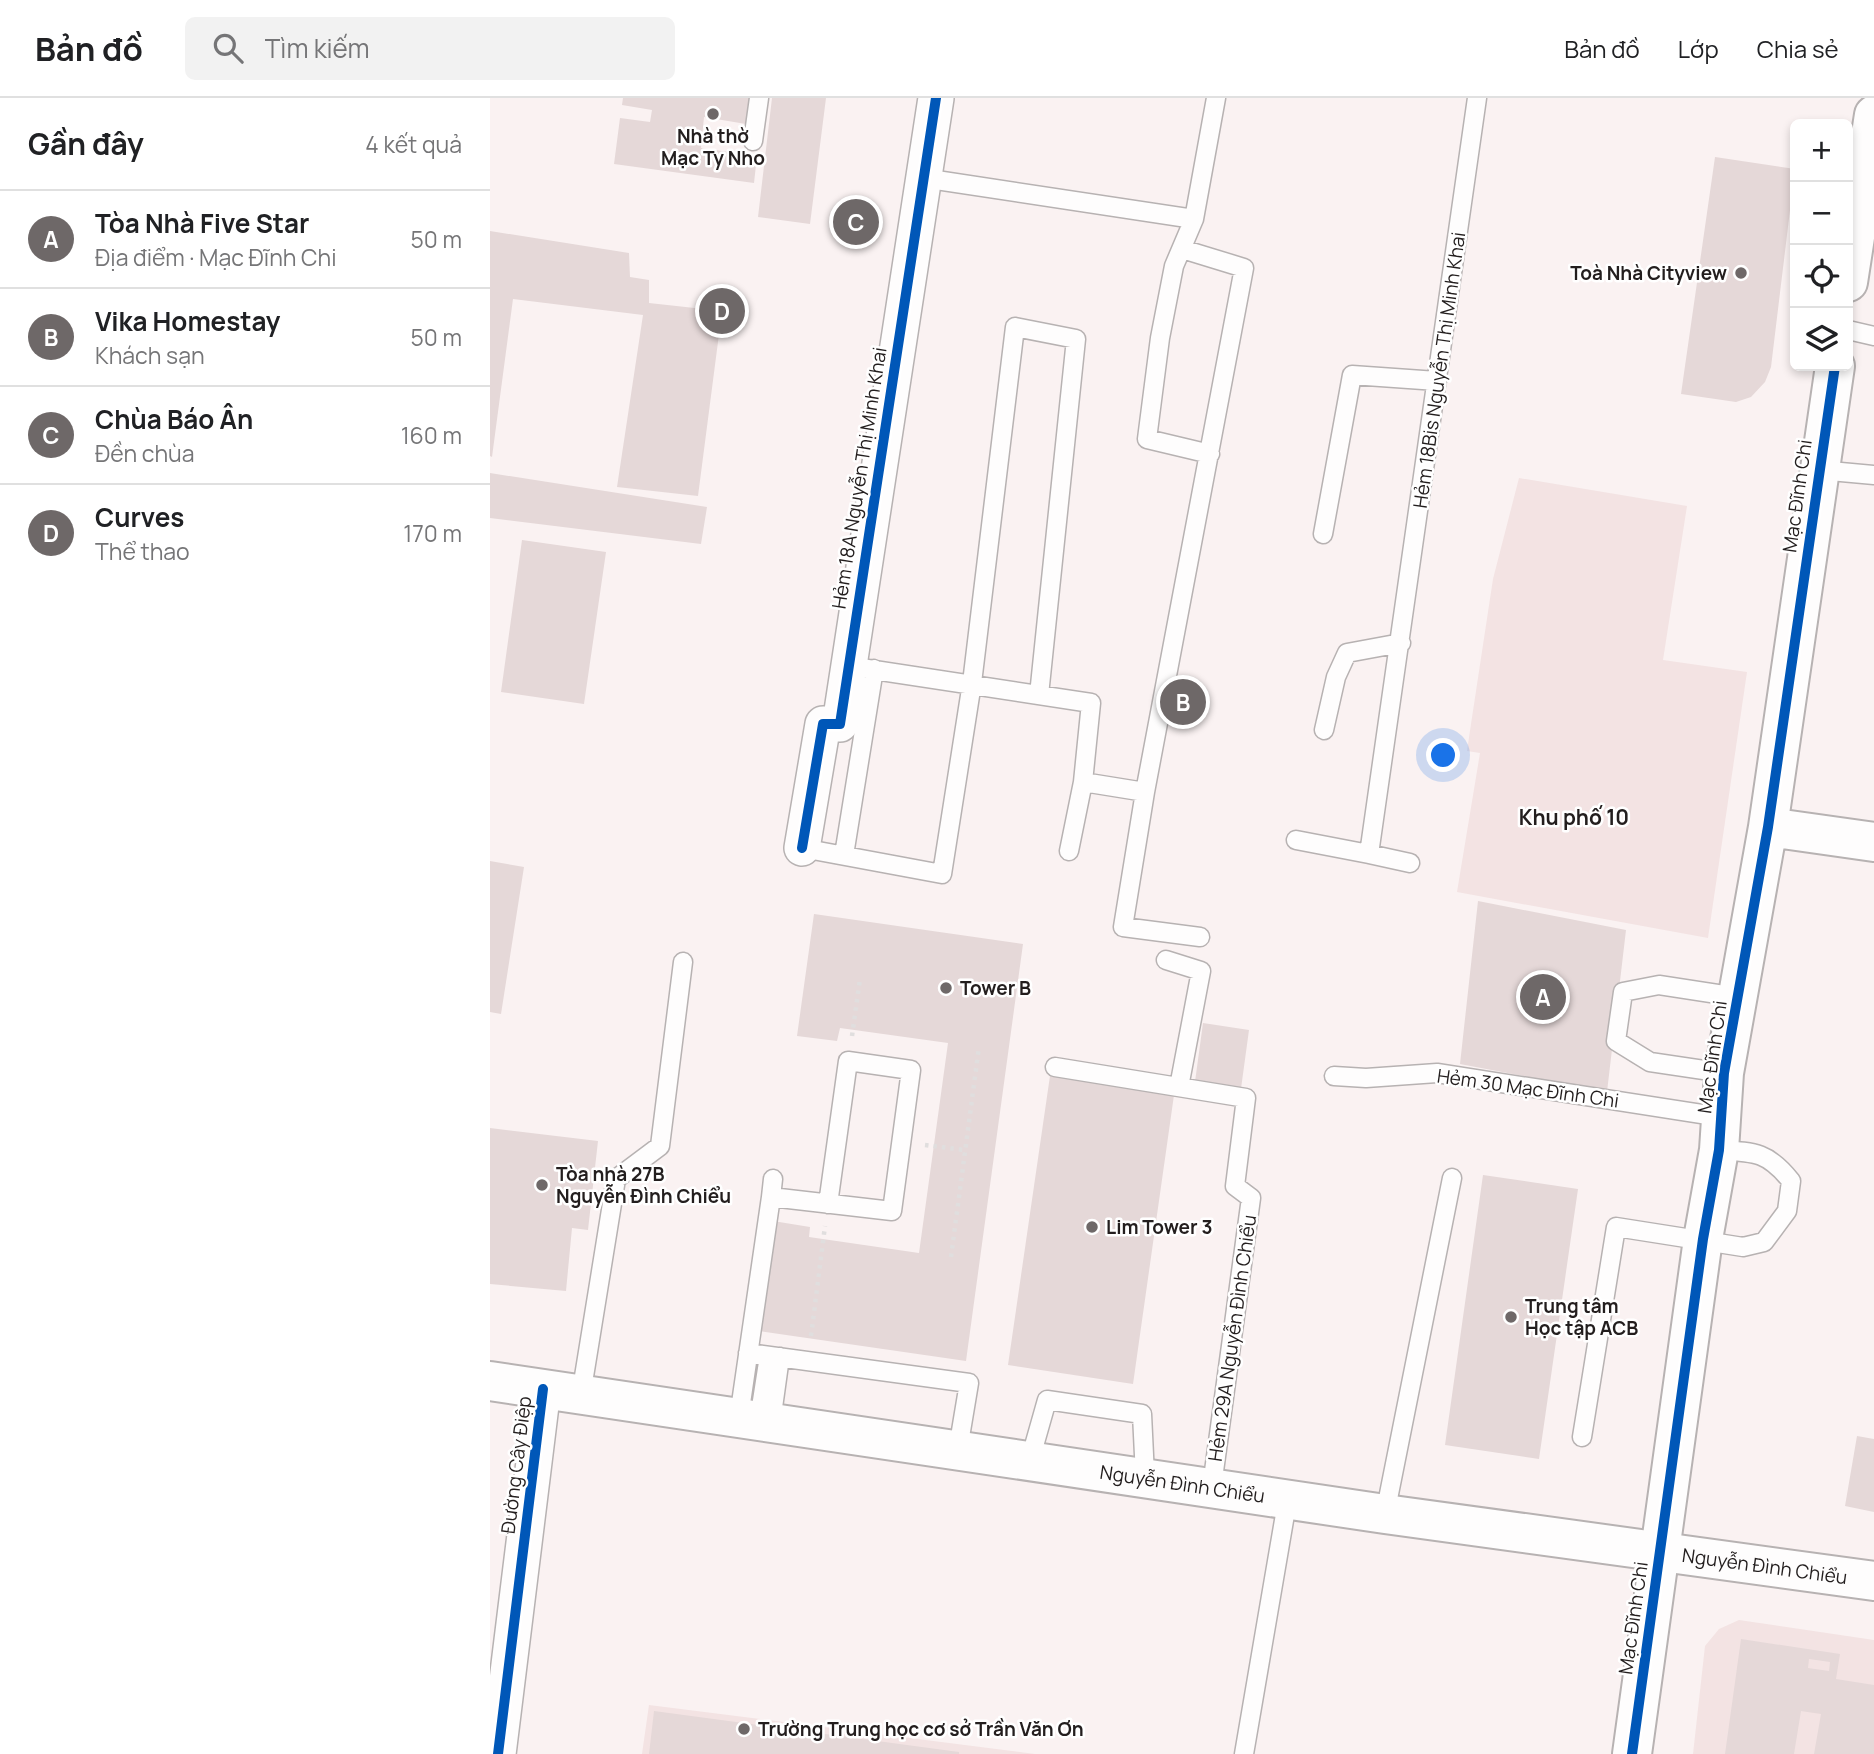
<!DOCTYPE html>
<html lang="vi">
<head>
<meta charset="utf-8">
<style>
	:root { --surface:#fff; --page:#f2f2f2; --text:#202124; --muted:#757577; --line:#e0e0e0; --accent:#6e6868 }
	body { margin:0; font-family:Manrope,sans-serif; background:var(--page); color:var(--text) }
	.controls { position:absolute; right:21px; top:21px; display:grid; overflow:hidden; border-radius:10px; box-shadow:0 4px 10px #0003 }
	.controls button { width:63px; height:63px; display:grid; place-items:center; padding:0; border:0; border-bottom:2px solid var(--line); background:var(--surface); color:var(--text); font:35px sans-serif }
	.you { position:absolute; left:954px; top:658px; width:24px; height:24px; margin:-18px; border:5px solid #fff; border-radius:50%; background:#1a73e8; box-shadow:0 0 0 10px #1a73e833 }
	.badge { display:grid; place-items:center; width:46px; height:46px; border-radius:50%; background:var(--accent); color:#fff; font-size:23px; font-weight:700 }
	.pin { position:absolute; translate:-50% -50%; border:4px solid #fff; box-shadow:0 2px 7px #0006 }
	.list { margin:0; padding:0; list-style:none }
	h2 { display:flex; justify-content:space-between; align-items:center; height:91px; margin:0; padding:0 28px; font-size:30px }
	h2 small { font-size:23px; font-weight:400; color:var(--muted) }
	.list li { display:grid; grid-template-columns:46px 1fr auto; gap:21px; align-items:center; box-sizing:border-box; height:98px; padding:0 28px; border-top:2px solid var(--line) }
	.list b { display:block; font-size:26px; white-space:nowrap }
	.list p { margin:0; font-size:23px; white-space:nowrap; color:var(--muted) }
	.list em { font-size:23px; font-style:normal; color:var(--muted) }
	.icon { flex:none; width:38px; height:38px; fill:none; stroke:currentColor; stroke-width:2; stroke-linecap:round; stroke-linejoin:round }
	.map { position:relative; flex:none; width:1384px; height:1656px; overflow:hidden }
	header { display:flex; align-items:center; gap:42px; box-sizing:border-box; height:98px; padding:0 35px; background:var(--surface); border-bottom:2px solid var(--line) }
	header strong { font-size:33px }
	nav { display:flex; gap:38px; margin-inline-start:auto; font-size:24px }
	.search { width:490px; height:63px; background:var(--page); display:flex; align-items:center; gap:18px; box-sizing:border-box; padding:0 24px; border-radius:10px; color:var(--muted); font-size:26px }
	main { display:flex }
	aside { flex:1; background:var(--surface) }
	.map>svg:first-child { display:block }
</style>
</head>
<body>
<header>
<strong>Bản đồ</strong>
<div class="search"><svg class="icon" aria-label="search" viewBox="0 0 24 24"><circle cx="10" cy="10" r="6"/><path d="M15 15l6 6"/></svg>Tìm kiếm</div>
<nav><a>Bản đồ</a><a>Lớp</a><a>Chia sẻ</a></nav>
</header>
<main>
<aside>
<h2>Gần đây<small>4 kết quả</small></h2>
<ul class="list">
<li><span class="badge">A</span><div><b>Tòa Nhà Five Star</b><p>Địa điểm · Mạc Đĩnh Chi</p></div><em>50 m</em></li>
<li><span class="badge">B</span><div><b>Vika Homestay</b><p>Khách sạn</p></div><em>50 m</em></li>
<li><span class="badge">C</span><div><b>Chùa Báo Ân</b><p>Đền chùa</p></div><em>160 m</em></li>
<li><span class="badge">D</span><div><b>Curves</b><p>Thể thao</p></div><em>170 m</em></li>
</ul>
</aside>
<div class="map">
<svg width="1384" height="1656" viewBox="0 0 1384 1656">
	<rect width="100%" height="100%" fill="#faf2f2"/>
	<path fill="#f3e3e3" d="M1029,380l168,28 -24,154 84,12 -39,266 -251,-46 23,-139 -13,-2 4,-27 22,-145z
		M1249,1522l135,20v114h-181l12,-108 14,-17z
		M159,1607l386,49h-393z"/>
	<path fill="#e5d8d8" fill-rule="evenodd" d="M133,0h127l-4,26 -42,-7 -3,31 56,8 -3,27 -140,-19 6,-46 30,4 2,-12 -30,-5z
		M282,0h54l-16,126 -52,-7z
		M1225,59l80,12 -24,198 -6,15 -14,15 -15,5 -55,-8z
		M0,133l139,22 1,24 19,3v23l73,8 -24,185 -81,-9 26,-172 -130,-16 -21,158 -2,-1z
		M0,375l217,34 -6,37 -211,-26z
		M32,442l84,12 -22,152 -83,-12z
		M0,763l34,6 -23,147 -11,-2z
		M988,803l148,29 -19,162 -147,-28z
		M324,816l209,30 -57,417 -207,-30 14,-110 37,6 -1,10 110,16 29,-210 -108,-15 -3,13 -40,-5z
		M713,925l46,7 -9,66 -46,-7z
		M561,971l124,19 -42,296 -125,-19z
		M0,1030l108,13 -10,89 -16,-2 -6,63 -76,-7z
		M993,1077l95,14 -39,270 -94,-14z
		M1367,1338l17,3v73l-29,-6z
		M1251,1541l99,15 -4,25 38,6v69h-60l7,-40 -20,-3 -7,43h-69zM1319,1561l21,3 -1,9 -21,-3z
		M164,1613l305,41v2h-310z"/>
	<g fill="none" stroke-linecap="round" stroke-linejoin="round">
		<defs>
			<path id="service" d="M263,43l6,-43
				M433,80l271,41
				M692,151l62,19 -99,524 -22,135 77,10
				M1358,232l26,6
				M720,356l-63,-15 13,-101 14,-72 20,-47 22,-121
				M1329,372l55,5
				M833,436l29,-159 85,6
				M358,568l243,37 -8,79 -14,69
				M834,632l12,-53 11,-24 54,-10
				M593,684l62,10
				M806,742l73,14
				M312,750l140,26 30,-191 43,-356 61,12 -37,356
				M354,757l30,-186
				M920,765l-41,-9 108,-756
				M676,862l35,11 -22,116
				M565,969l191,31 -11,88 16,12 -39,288
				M1234,975l-74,-11 -34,-21 7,-49 36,-7 78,12
				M844,978l32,2 71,-5 284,44
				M281,1099l2,-18
				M258,1255l221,30 -11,66
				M91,1297l35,-216 44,-33 23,-184
				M249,1319l32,-220 121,14 19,-141 -63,-9 -20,143
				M269,1322l10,-64
				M281,1324l9,-65
				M1092,1339l34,-210 127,20 21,-5 23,-31 4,-30c-23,-29 -36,-29 -72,-31
				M540,1362l17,-60 95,14 3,62
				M895,1416l67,-336
				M754,1656l44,-257"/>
			<path id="minor" d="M312,750l21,-124h17l96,-626
				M8,1656l45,-365"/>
			<path id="tertiary" d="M1358,184l26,-167
				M1278,729l106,15
				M1142,1656l71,-515 16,-89 5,-77 44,-246 67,-461"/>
			<g id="secondary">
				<path id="s1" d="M0,1283l895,133 489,67"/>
			</g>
		</defs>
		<use href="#service" stroke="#b7b2b2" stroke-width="21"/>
		<use href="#minor" stroke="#b7b2b2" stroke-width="38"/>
		<use href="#tertiary" stroke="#b7b2b2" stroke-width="42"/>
		<use href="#secondary" stroke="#b7b2b2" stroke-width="42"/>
		<path stroke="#e0dede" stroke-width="4.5" stroke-dasharray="3.5 5" stroke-linecap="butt" d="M362,938l8,-57
			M435,1047l40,5
			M461,1159l28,-210
			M321,1238l14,-110"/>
		<use href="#service" stroke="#fefdfd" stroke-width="18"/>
		<use href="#minor" stroke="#fefdfd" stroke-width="35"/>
		<use href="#tertiary" stroke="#fefdfd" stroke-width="38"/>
		<use href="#secondary" stroke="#fefdfd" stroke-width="38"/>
		<defs>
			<path id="cycleway" d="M312,750l21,-124h17l96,-626
				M8,1656l45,-365
				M1142,1656l71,-515 16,-89 5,-77 44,-246 67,-461"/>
		</defs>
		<use href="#cycleway" stroke="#fff" stroke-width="15"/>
		<use href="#cycleway" stroke="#0057b8" stroke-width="10"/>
	</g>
	<g fill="#6e6868" stroke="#fff" stroke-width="2.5">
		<circle cx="223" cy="16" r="7"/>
		<circle cx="1251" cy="175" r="7"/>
		<circle cx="456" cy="890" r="7"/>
		<circle cx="52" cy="1087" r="7"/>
		<circle cx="602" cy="1129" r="7"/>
		<circle cx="1021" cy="1219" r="7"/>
		<circle cx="254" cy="1631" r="7"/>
	</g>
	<g text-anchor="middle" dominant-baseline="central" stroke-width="5" stroke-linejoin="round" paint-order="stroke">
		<g font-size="19" font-weight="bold" fill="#231e1e" stroke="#fff" text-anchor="start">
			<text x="223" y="38" text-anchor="middle">Nhà thờ<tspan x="223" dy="22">Mạc Ty Nho</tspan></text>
			<text x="1237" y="175" text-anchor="end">Toà Nhà Cityview</text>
			<text x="470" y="890">Tower B</text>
			<text x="66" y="1076">Tòa nhà 27B<tspan x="66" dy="22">Nguyễn Đình Chiểu</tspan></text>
			<text x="616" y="1129">Lim Tower 3</text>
			<text x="1035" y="1208">Trung tâm<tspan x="1035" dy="22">Học tập ACB</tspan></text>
			<text x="268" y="1631">Trường Trung học cơ sở Trần Văn Ơn</text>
		</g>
		<g font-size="19" fill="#231e1e" stroke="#fff">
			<text transform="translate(949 272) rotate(-82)">Hẻm 18Bis Nguyễn Thị Minh Khai</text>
			<text transform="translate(369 380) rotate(-81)">Hẻm 18A Nguyễn Thị Minh Khai</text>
			<text transform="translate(1307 398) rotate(-82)">Mạc Đĩnh Chi</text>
			<text transform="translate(1222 959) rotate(-82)">Mạc Đĩnh Chi</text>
			<text transform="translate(1038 990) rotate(8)">Hẻm 30 Mạc Đĩnh Chi</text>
			<text transform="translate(742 1240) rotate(-82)">Hẻm 29A Nguyễn Đình Chiểu</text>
			<text transform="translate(26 1367) rotate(-83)">Đường Cây Điệp</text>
			<text stroke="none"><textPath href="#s1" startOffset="700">Nguyễn Đình Chiểu</textPath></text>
			<text stroke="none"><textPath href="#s1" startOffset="1288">Nguyễn Đình Chiểu</textPath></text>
			<text transform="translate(1143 1520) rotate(-82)">Mạc Đĩnh Chi</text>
		</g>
		<g font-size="21" font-weight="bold" fill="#231e1e" stroke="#fff">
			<text x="1084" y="719">Khu phố 10</text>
		</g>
	</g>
</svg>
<div class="controls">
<button>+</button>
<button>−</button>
<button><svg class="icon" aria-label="locate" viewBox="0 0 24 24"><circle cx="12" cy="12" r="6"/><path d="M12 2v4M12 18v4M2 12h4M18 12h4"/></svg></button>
<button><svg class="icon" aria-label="layers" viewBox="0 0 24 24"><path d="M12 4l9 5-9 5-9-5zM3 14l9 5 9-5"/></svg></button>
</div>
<div class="you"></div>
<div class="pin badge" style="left:1053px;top:899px">A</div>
<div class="pin badge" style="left:693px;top:604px">B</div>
<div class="pin badge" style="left:366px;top:124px">C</div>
<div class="pin badge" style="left:232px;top:213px">D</div>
</div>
</main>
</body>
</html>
